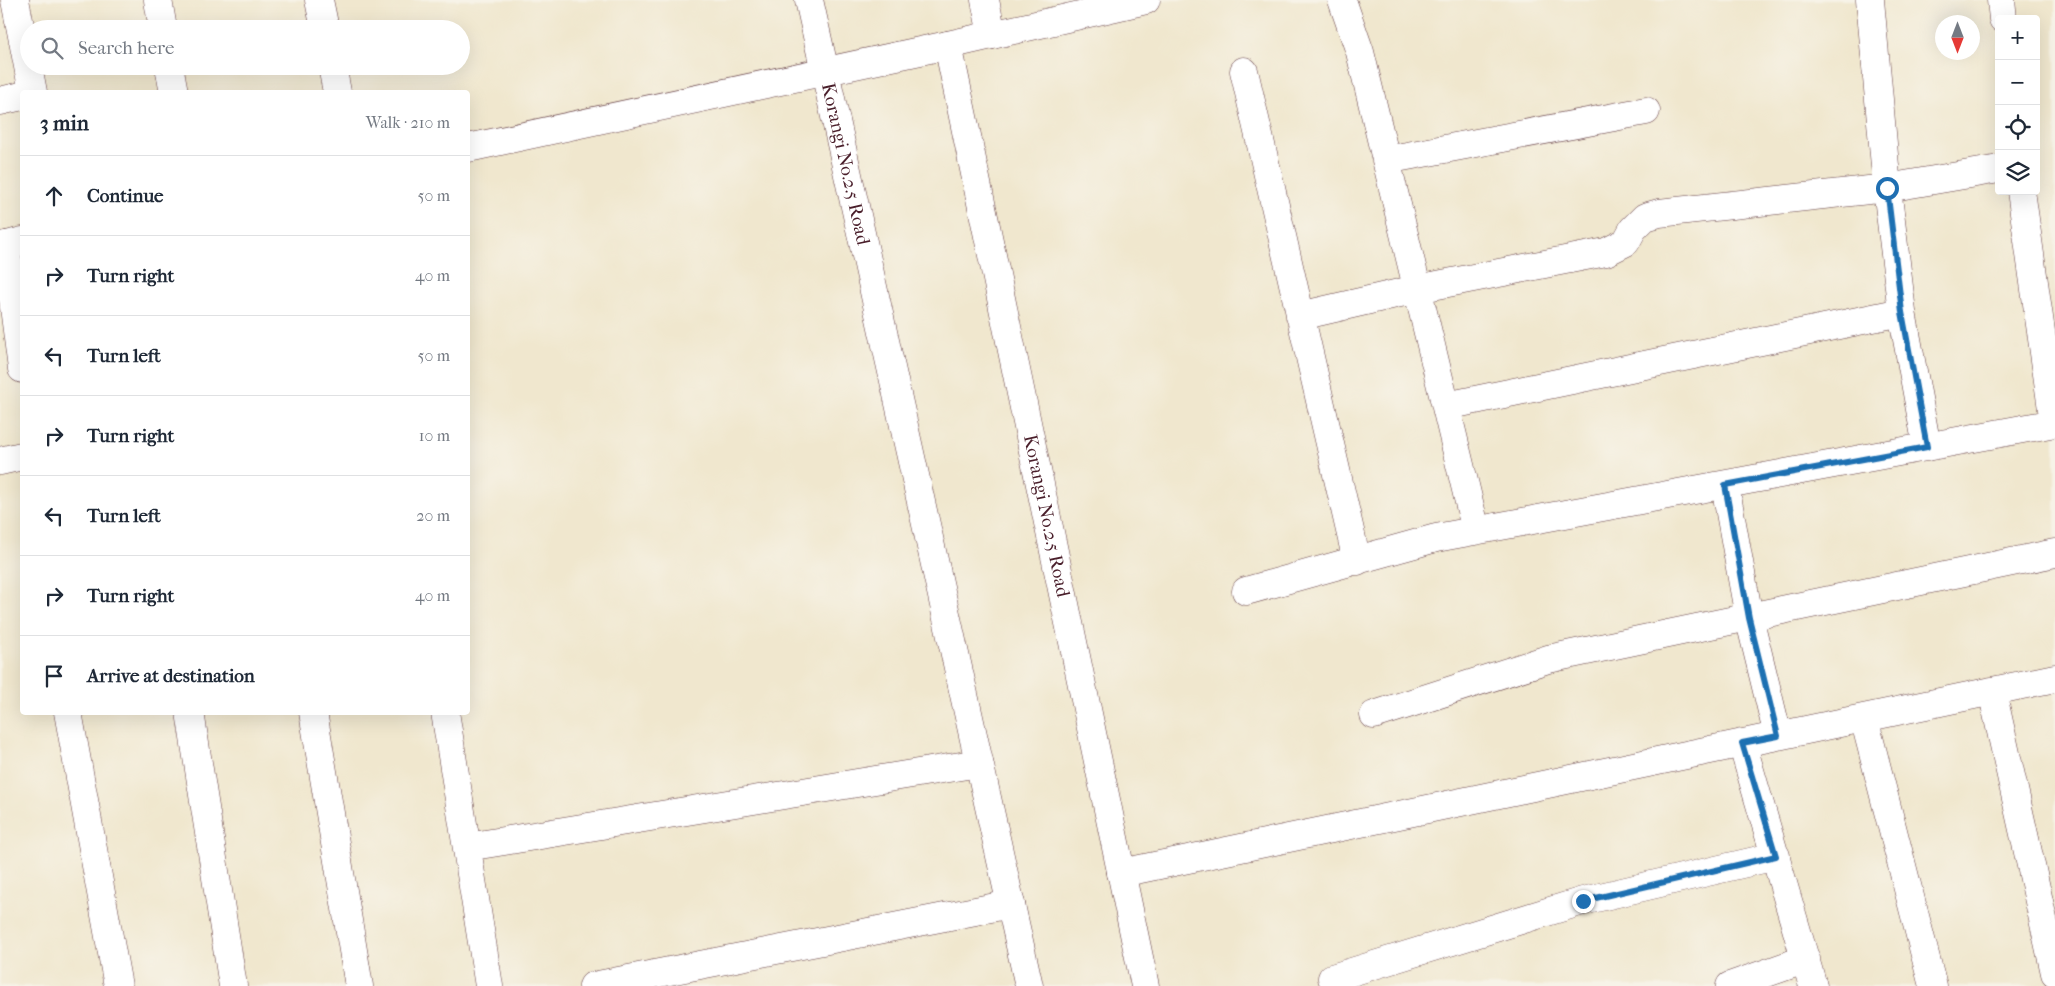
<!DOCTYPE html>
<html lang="en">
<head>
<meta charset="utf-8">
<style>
	:root { --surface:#fff; --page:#f2f2f3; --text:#1f2937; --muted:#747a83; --line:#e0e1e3 }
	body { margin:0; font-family:"IM FELL French Canon",serif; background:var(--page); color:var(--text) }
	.controls { position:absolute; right:15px; top:15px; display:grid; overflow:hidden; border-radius:5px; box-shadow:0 5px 20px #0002 }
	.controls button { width:45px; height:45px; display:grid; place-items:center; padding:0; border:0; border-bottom:1px solid var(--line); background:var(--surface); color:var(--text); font:25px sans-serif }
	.compass { position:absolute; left:1935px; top:15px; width:45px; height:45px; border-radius:50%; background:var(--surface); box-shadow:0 5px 20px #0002; rotate:180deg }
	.stop { position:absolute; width:15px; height:15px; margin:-11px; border:4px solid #1f6fb2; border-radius:50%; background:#fff }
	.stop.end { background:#1f6fb2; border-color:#fff; box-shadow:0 1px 5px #0008 }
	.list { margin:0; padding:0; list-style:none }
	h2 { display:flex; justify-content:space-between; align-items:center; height:65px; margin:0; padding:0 20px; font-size:21px }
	h2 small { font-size:16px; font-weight:400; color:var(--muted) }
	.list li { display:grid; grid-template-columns:32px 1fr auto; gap:15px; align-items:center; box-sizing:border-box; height:80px; padding:0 20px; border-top:1px solid var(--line) }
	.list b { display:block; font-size:19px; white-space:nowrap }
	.list em { font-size:16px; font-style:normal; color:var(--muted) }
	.icon { flex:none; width:28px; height:28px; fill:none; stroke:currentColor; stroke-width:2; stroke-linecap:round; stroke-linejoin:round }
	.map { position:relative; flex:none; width:2055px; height:986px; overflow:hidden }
	.search { position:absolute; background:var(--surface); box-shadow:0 5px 20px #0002; left:20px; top:20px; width:450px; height:55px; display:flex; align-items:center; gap:12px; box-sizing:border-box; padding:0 18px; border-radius:28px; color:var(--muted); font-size:19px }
	.panel { position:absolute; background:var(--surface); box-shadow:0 5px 20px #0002; left:20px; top:90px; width:450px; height:625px; border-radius:5px }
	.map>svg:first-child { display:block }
</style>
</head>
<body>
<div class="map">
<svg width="2055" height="986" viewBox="0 0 2055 986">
	<rect width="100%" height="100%" fill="#f7f3e8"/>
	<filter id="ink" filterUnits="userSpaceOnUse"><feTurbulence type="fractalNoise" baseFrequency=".02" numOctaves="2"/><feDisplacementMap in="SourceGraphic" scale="10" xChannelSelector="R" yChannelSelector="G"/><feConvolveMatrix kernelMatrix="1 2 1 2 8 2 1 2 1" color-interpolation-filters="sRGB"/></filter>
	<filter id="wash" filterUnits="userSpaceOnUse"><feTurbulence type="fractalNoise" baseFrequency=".0096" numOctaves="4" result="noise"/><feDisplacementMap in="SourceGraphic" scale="20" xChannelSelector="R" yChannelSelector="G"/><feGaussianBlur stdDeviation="1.12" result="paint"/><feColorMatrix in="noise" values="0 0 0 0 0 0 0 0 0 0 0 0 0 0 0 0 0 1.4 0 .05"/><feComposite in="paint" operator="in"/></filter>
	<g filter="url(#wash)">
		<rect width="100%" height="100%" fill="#f0e7ce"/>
	</g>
	<g filter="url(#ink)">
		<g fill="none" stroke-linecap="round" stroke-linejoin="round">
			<defs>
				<path id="minor" d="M15,0l18,92
					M158,0l5,29
					M319,0l6,29
					M985,0l7,35
					M1342,0l18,52 116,479
					M1870,0l17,188 15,124 25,135
					M2001,0l2,19
					M169,66l5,26
					M332,66l5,26
					M1244,71l113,490
					M0,101l22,-5
					M1386,160l260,-49
					M2021,191l33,232
					M6,245l16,124
					M1300,316l117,-27 189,-37 20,-10 7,-13 12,-12 14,-4 228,-25 112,-19
					M1446,406l456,-94
					M0,461l22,-5
					M1725,485l24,132 29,119
					M1246,591l190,-53 619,-115
					M1992,691l63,282
					M68,712l50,274
					M190,712l43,274
					M313,712l46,274
					M445,712l44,274
					M1374,715l174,-56 507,-106
					M1864,718l69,268
					M1742,743l71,243
					M467,847l512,-84
					M1121,873l934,-195
					M1332,978l251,-77 193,-45
					M593,986l418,-82
					M1730,986l76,-27"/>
				<g id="tertiary">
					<path id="s1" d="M809,0l220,986"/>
					<path id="s2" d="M948,45l197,941"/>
					<path d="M468,148l480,-103 198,-45"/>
					<path d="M0,247l22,-6"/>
				</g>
			</defs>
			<use href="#minor" stroke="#633d43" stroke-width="29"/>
			<use href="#tertiary" stroke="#633d43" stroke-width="29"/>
			<use href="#minor" stroke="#fff" stroke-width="28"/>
			<use href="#tertiary" stroke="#fff" stroke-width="28"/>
		</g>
	</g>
	<g fill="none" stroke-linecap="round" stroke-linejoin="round" filter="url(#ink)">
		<path stroke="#1f6fb2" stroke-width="6" d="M1583,901l193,-45 -34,-113 36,-7 -29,-118 -24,-133 202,-38 -25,-135 -15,-124"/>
	</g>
	<g text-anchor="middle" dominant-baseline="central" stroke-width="4" stroke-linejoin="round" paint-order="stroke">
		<g font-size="19" fill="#4a1f2b" stroke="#f7f3e8">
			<text stroke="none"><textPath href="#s1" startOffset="168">Korangi No.2.5 Road</textPath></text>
			<text stroke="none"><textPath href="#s2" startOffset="481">Korangi No.2.5 Road</textPath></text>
		</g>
	</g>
</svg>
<div class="controls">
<button>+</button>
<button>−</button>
<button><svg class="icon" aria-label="locate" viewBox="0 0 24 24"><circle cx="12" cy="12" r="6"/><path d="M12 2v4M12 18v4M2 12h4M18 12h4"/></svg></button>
<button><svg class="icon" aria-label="layers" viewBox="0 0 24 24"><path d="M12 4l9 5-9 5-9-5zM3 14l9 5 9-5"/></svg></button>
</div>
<svg class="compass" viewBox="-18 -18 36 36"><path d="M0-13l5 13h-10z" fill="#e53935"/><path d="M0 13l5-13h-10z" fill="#747a83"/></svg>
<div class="stop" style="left:1887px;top:188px"></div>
<div class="stop end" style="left:1583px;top:901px"></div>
<div class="search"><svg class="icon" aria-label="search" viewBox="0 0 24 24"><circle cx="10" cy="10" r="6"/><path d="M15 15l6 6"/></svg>Search here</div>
<section class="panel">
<h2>3 min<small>Walk · 210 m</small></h2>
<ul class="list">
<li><svg class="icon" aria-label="ahead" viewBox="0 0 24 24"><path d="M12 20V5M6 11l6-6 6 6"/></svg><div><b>Continue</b></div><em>50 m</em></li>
<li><svg class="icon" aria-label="right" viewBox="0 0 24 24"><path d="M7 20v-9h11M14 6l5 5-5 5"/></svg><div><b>Turn right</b></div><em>40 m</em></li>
<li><svg class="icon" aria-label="left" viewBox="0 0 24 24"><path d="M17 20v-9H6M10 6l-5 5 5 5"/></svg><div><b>Turn left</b></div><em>50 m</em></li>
<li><svg class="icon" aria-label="right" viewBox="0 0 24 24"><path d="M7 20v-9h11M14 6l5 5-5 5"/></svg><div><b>Turn right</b></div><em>10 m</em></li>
<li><svg class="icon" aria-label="left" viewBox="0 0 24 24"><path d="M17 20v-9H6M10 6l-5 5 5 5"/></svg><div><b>Turn left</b></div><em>20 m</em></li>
<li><svg class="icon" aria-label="right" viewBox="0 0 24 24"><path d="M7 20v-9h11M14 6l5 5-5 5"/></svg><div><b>Turn right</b></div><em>40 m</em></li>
<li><svg class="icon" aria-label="arrive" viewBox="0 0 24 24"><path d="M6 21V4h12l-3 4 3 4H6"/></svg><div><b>Arrive at destination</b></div></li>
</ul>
</section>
</div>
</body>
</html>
